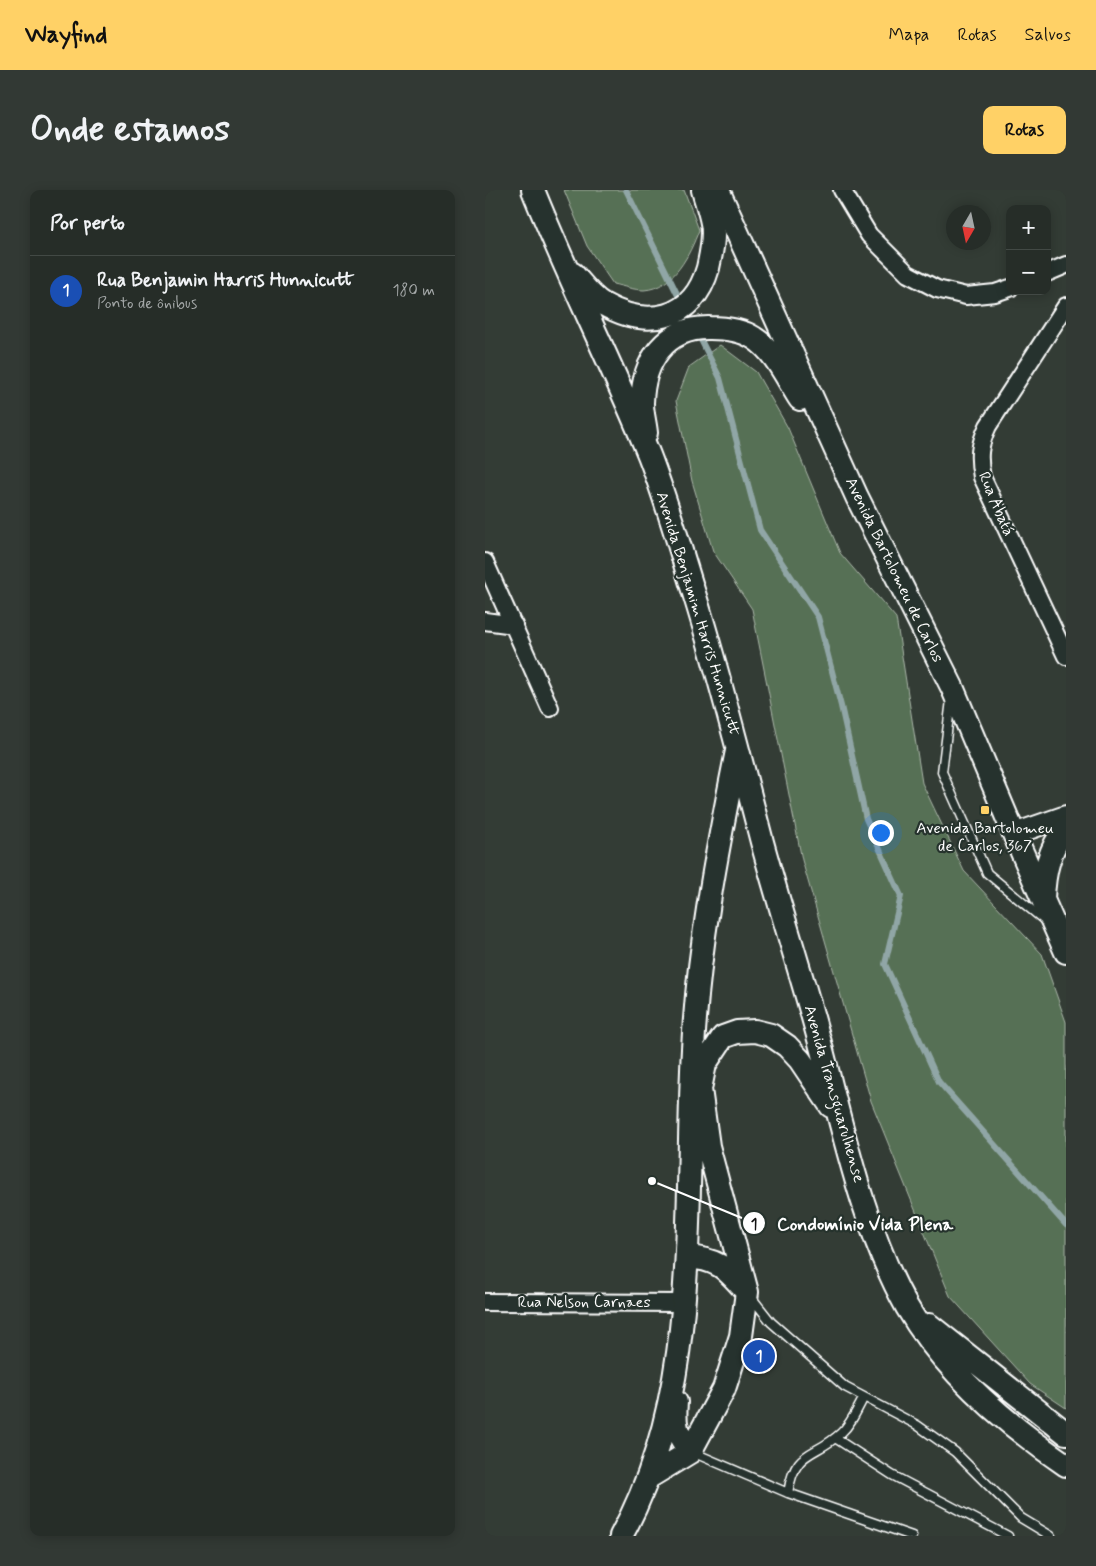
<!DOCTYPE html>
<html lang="pt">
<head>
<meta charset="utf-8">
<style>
	:root { --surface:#262d28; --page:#323934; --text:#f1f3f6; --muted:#a4a8a8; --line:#424945; --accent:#ffd166 }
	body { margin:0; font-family:Mynerve,sans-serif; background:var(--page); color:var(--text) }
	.controls { position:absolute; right:15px; top:15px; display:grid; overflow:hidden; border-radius:10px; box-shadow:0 2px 12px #0003 }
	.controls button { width:45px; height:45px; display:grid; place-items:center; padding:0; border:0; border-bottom:1px solid var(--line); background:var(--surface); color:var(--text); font:25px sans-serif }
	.compass { position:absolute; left:461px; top:15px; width:45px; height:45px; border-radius:50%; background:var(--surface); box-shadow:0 2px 12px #0003; rotate:189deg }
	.you { position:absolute; left:395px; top:642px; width:18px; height:18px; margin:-12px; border:4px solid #fff; border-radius:50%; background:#1a73e8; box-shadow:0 0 0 8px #1a73e833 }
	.badge { display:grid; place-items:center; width:32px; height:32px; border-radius:50%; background:var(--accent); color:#fff; font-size:16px; font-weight:700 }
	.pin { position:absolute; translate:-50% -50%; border:2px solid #fff; box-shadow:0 1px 5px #0006 }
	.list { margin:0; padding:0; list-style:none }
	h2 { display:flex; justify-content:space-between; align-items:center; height:65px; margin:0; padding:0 20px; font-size:21px }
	h2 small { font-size:16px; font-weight:400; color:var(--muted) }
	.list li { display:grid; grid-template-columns:32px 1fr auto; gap:15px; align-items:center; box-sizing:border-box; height:70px; padding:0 20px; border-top:1px solid var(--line) }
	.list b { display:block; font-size:19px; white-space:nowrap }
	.list p { margin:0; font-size:16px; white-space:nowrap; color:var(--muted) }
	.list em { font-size:16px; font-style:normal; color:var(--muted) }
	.map { position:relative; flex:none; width:581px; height:1346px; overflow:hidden; border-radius:10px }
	header { display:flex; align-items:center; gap:30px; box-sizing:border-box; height:70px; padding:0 25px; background:var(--accent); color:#111 }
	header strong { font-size:24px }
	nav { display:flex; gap:28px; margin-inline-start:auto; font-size:18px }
	.intro { display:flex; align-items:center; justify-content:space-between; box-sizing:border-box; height:120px; padding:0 30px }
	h1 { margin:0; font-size:35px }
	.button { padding:12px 22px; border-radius:10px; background:var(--accent); color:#111; font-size:18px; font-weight:700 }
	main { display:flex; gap:30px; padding:0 30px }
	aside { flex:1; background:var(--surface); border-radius:10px; box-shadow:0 2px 12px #0003 }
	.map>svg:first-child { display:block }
</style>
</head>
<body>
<header>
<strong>Wayfind</strong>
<nav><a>Mapa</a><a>Rotas</a><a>Salvos</a></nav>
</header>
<div class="intro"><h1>Onde estamos</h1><a class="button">Rotas</a></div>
<main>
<aside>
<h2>Por perto<small></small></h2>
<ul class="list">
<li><span class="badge" style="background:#1a4fb4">1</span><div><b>Rua Benjamin Harris Hunnicutt</b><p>Ponto de ônibus</p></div><em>180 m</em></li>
</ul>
</aside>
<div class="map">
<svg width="581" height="1346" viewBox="0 0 581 1346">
	<rect width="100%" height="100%" fill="#333c35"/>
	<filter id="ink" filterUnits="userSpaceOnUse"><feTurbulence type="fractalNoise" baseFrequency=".02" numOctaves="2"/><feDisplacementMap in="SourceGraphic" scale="10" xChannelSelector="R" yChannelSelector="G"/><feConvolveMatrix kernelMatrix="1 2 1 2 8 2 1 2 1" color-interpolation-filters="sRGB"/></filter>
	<g filter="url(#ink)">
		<path fill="#576f54" stroke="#abb7aa" d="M79,0h120l15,40c-9,24 -25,58 -55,60 -10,0 -22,-4 -31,-6l-26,-38z
			M235,155l36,27 32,56 52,125 56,65 26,165 42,88 78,83 24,68v386l-36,-24 -80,-88 -79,-195 -69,-241 -50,-251 -39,-58 -21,-70 -16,-80 13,-34z"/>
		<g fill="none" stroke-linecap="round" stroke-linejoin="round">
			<path stroke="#90a6a6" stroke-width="6" d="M141,0l67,136
				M213,144l22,44 40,152 58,87 23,89 25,113 35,77 -16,68 54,118 127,143"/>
			<defs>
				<path id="service" d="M466,510l-9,72 45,101 58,48
					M267,1108l19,24 74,65 72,38 38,27 66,66 30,18
					M350,1248l57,37 116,61
					M207,1262l96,41 124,43
					M303,1303c7,-45 26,-35 53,-60 10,-9 16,-23 23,-36"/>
				<path id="minor" d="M357,0l27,45 39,39 29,15 29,7 29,-3 15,-5
					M562,83l19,-8
					M581,116l-78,120c-9,19 -10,31 -6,51l84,179
					M0,372l65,146
					M0,431l29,4
					M0,1112l198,1"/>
				<path id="tertiary" d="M529,644l52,-18"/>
				<path id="secondary" d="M48,0c36,90 80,176 116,265 17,44 30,90 44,135 26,83 47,168 69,252 18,66 39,131 57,197 23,86 44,190 88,268 37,64 99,117 159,158
					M233,0l139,307 95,190 62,147 52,118
					M88,84c9,10 18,23 30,30 44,25 90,17 105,-36 3,-14 7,-31 4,-45 -2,-11 -6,-22 -9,-33
					M161,243c-1,-10 -4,-20 -4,-30 1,-42 23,-76 68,-75 14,0 32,2 44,10 21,13 33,41 46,61
					M558,709c1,-27 6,-50 23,-71
					M202,1067c30,2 38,10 58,33
					M444,1135l137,108
					M191,1212c-2,23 0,31 14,50
					M164,1287l41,-25 34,-63 17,-53 6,-44 -39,-146 -8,-57 5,-25 18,-27 14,-5 18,-1 16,4 16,11 13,14 31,46
					M136,1346c81,-147 63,-325 72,-487 5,-100 24,-199 44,-298"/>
			</defs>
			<use href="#service" stroke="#fff" stroke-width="11"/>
			<use href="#minor" stroke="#fff" stroke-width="20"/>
			<use href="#tertiary" stroke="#fff" stroke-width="24"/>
			<use href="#secondary" stroke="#fff" stroke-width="26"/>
			<use href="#service" stroke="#26332d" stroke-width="8"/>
			<use href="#minor" stroke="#26332d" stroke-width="16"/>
			<use href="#tertiary" stroke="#26332d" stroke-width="20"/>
			<use href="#secondary" stroke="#26332d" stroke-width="22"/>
		</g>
	</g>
	<rect fill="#ffd166" stroke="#26332d" stroke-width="2" x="495" y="615" width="10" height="10" rx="2.5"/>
	<g text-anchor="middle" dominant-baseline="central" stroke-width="4.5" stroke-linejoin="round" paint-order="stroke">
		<g font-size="16" fill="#fff" stroke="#26332d">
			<text transform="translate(511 314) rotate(67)">Rua Abatá</text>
			<text transform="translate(409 380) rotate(64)">Avenida Bartolomeu de Carlos</text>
			<text transform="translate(213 424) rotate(73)">Avenida Benjamim Harris Hunnicutt</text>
			<text transform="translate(349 904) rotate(74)">Avenida Transguarulhense</text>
			<text x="99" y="1112">Rua Nelson Carnaes</text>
		</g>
		<g font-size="16" fill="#fff" stroke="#26332d">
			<text x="500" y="638">Avenida Bartolomeu<tspan x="500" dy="18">de Carlos, 367</tspan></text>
		</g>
	</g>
	<path fill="none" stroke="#fff" stroke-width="2" d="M167 991L269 1033"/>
	<g fill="#fff" stroke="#26332d" stroke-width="2">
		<circle cx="167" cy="991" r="5"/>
		<circle cx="269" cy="1033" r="12"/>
	</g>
	<g font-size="15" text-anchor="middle" font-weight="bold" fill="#111">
		<text x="269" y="1039">1</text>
	</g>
	<g font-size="18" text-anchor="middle" font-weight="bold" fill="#fff" stroke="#26332d" stroke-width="4.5" stroke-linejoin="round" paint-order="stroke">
		<text x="380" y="1040">Condomínio Vida Plena</text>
	</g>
</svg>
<div class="controls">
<button>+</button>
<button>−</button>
</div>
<svg class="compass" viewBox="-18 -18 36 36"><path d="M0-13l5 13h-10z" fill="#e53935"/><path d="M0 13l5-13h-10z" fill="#a4a8a8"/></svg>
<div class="you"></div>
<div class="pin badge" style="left:274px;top:1166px;background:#1a4fb4">1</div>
</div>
</main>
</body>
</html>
